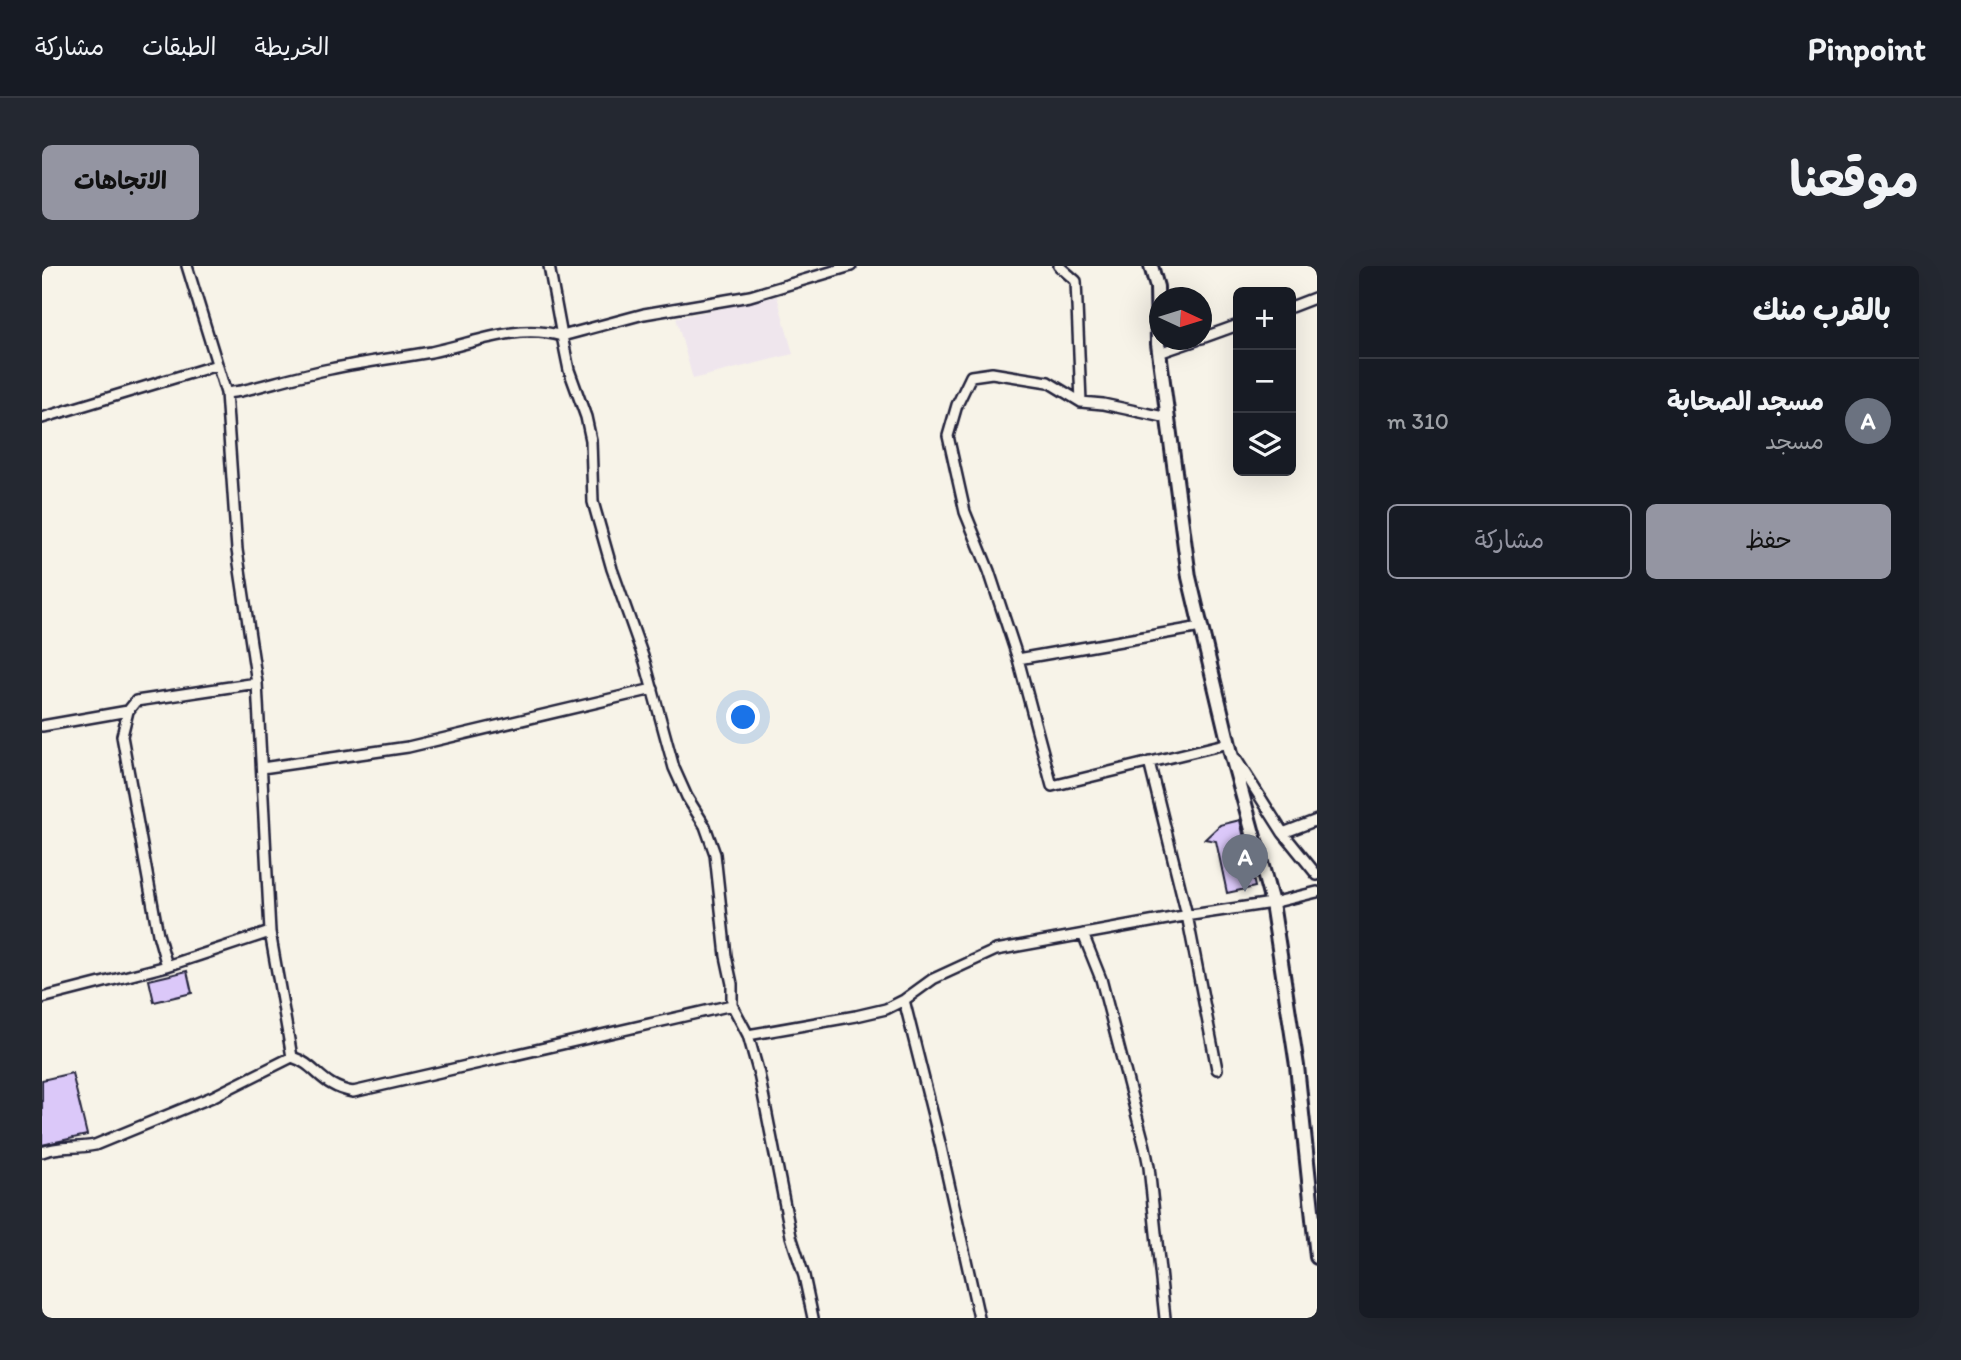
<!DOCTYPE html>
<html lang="ar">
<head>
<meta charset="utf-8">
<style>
	:root { --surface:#171b24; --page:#242831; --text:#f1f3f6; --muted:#9ea1a6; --line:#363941; --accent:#9495a2 }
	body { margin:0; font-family:Itim,"Playpen Sans Arabic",sans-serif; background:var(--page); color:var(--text); direction:rtl }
	.controls { position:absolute; right:21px; top:21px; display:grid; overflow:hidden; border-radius:10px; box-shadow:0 7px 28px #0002 }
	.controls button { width:63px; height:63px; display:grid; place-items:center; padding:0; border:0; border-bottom:2px solid var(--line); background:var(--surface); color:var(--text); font:35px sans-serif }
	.compass { position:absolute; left:1107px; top:21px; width:63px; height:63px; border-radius:50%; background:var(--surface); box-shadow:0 7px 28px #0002; rotate:94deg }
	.you { position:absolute; left:702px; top:452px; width:24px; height:24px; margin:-18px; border:5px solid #fff; border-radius:50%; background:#1a73e8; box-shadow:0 0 0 10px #1a73e833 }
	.badge { display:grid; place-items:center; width:46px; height:46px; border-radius:50%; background:var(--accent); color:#fff; font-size:23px; font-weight:700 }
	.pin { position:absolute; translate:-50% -58px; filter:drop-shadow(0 2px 4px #0008) }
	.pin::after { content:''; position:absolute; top:37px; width:24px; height:21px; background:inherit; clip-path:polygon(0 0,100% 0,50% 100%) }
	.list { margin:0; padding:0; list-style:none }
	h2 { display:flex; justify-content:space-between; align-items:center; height:91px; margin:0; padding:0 28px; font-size:30px }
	h2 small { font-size:23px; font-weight:400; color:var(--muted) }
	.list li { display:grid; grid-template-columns:46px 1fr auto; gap:21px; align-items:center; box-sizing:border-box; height:126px; padding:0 28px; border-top:2px solid var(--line) }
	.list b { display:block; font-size:26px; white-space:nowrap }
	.list p { margin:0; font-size:23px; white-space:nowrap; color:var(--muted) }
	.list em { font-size:23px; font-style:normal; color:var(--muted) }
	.actions { display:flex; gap:14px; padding:21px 28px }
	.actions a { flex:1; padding:16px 0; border:2px solid var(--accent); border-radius:10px; text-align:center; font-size:24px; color:var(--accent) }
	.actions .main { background:var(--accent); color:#111 }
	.icon { flex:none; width:38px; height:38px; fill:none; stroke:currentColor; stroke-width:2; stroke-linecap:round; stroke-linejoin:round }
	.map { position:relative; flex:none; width:1275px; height:1052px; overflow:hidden; direction:ltr; border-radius:10px }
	header { display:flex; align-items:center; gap:42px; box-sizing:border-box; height:98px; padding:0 35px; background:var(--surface); border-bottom:2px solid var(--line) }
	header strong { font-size:33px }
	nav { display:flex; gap:38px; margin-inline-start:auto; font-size:24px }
	.intro { display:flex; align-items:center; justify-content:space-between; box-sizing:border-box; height:168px; padding:0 42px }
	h1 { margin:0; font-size:49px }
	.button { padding:18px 32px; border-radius:10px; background:var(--accent); color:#111; font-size:24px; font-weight:700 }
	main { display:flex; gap:42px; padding:0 42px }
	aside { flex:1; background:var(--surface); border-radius:10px; box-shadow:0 7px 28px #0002 }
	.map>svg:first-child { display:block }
</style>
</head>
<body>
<header>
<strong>Pinpoint</strong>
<nav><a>الخريطة</a><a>الطبقات</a><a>مشاركة</a></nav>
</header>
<div class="intro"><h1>موقعنا</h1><a class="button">الاتجاهات</a></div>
<main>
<aside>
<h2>بالقرب منك<small></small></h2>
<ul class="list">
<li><span class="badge" style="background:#6b7280">A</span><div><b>مسجد الصحابة</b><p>مسجد</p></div><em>310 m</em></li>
</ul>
<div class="actions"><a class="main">حفظ</a><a>مشاركة</a></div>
</aside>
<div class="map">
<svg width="1275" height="1052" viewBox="0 0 1275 1052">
	<rect width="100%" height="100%" fill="#f7f3e8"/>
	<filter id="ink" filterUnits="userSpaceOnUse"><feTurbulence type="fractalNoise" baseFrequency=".0143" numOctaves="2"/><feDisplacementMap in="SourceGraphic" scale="14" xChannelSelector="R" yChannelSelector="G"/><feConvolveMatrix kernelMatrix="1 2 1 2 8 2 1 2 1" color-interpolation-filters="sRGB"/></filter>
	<g filter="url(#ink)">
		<path fill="#efe6ed" d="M735,30l16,58 -100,25 -17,-61z"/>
		<path fill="#dbc8f9" stroke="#22223b" stroke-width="2" d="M1198,554l15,67 -28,6 -11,-52 -11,-2 15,-14z
			M145,705l5,22 -38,9 -5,-22z
			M30,807l15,62 -45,10v-65z"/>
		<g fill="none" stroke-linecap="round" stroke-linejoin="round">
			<defs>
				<path id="street" d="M145,0l39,127 11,157 20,133 13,249 22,125
					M507,0l13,70 82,-22 106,-18 101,-30
					M1017,0l17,15 5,121
					M1249,41l26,-10
					M1160,72l36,-13
					M1117,87l38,-13
					M184,127l15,-2c29,-7 59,-16 89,-22 33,-7 67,-11 101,-17 44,-9 86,-29 131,-16l7,34 17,47 5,23 2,62 19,67 33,93 29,106 13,29 18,29 10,28 11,102 6,28v21l16,30 11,39 32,162 13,40 9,42
					M0,152l175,-53
					M1159,361l-183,32 34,127 177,-43
					M976,393l-29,-88 -24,-59 -17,-76 9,-31 14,-29 21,-3 56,9 33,20 22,2 65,14
					M215,417l-121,18 -8,10 -6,25 36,198 9,32 103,-34
					M0,460l86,-15
					M1194,493l47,74 34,42
					M1107,496l38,153 30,154
					M220,502l146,-21 245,-58
					M1241,567l34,-13
					M1041,668l18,45 44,168 4,20 16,151
					M0,732l125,-32
					M862,734l36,143 39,175
					M706,769l108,-19 30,-7 18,-9 29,-21 63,-29 182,-33 94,-14 45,-11
					M0,886c17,-7 35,-3 53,-7l117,-48 80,-40c25,8 28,29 61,35l379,-87"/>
				<path id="secondary" d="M1109,0l6,21 1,57 31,233 42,176 41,150 25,163 20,191"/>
			</defs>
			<use href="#street" stroke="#22223b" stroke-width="14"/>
			<use href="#secondary" stroke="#22223b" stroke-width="18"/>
			<use href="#street" stroke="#f7f3e8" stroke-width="9"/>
			<use href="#secondary" stroke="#f7f3e8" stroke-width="12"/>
		</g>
	</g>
</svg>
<div class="controls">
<button>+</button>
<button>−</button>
<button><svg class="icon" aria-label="layers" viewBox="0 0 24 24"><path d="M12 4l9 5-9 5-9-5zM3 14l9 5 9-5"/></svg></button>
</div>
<svg class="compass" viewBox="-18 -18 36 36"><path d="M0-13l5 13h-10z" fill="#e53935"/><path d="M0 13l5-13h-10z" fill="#9ea1a6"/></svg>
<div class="you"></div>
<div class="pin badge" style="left:1203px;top:626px;background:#6b7280">A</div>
</div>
</main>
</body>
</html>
